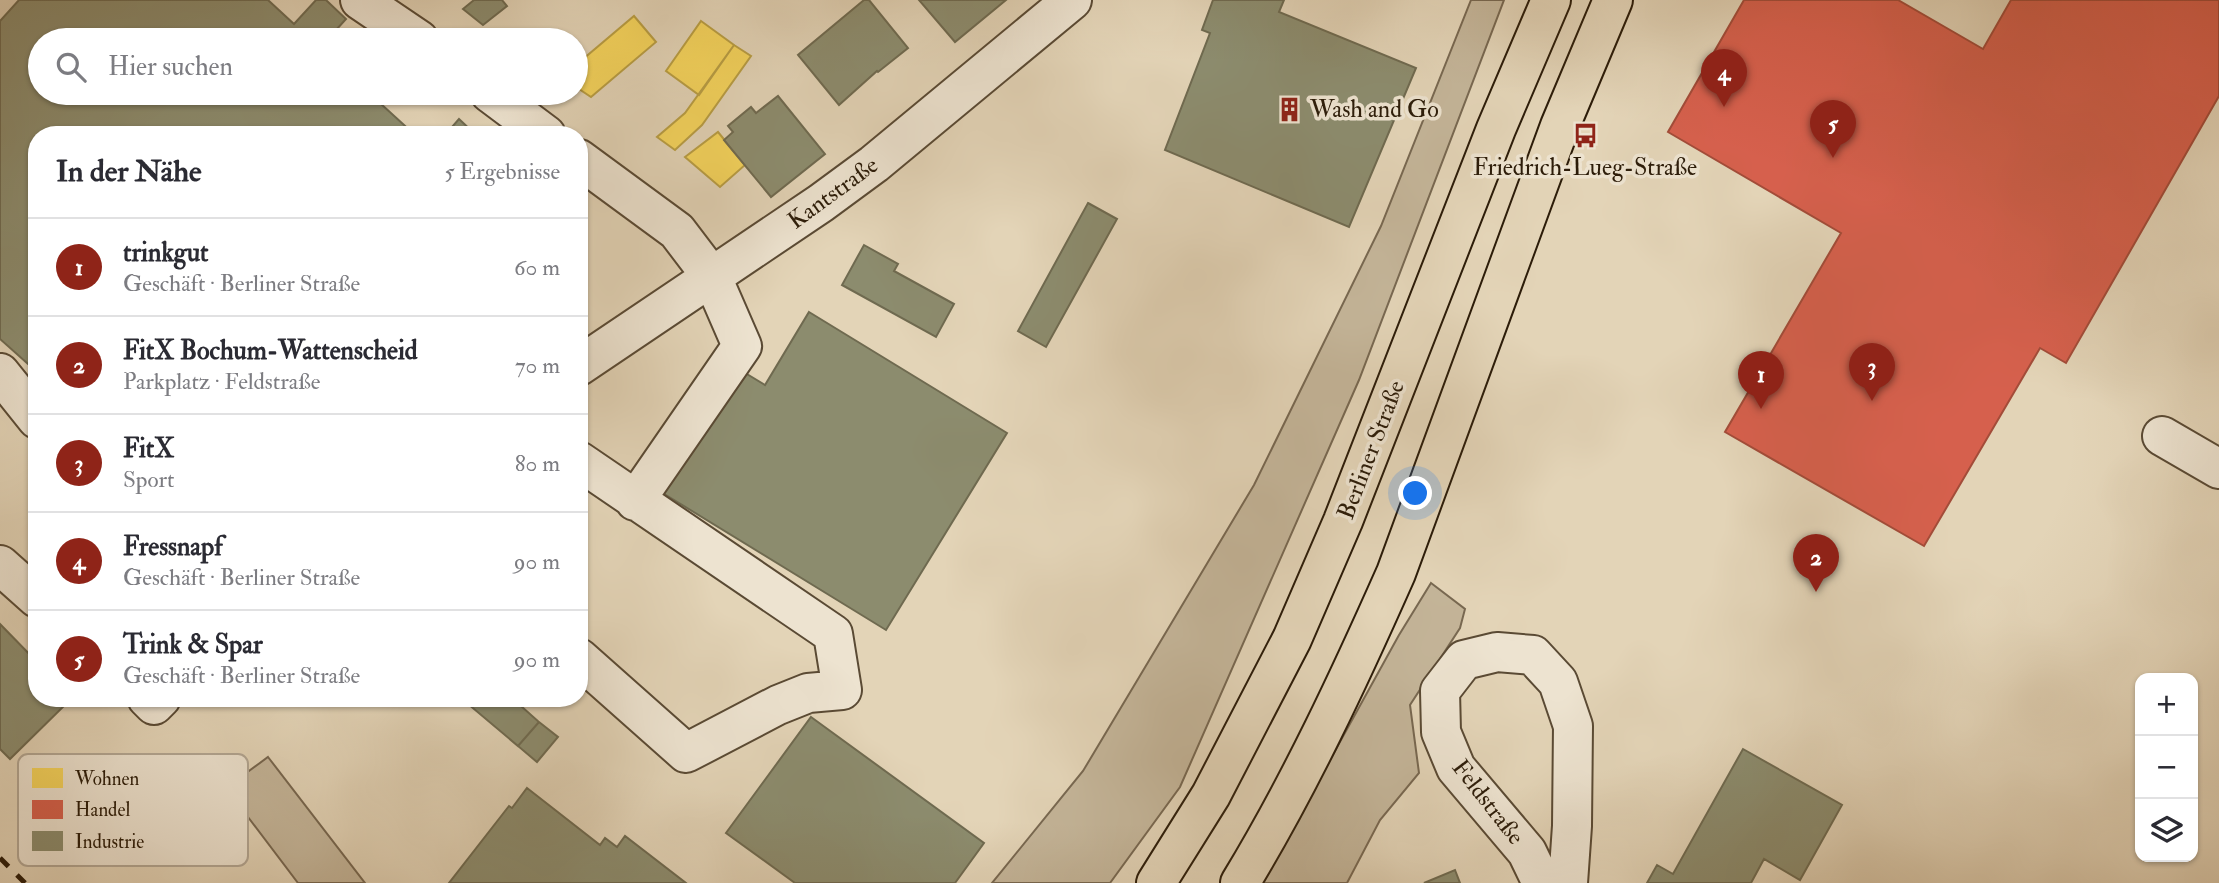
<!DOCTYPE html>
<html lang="de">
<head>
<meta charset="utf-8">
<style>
	:root { --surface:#fff; --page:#f7f7f7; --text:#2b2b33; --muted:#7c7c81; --line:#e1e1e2; --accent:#8f2418 }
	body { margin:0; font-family:"IM FELL Double Pica",serif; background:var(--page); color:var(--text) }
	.controls { position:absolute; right:21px; bottom:21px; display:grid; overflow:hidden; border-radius:14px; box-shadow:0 2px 5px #0004 }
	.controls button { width:63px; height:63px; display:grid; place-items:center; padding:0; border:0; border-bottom:2px solid var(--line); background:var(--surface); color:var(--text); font:35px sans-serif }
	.you { position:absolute; left:1416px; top:494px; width:24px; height:24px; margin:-18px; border:5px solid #fff; border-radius:50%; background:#1a73e8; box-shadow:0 0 0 10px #1a73e833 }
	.badge { display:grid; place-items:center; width:46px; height:46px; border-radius:50%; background:var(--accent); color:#fff; font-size:23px; font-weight:700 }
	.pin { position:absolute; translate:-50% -58px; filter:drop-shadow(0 2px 4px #0008) }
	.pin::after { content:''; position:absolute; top:37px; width:24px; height:21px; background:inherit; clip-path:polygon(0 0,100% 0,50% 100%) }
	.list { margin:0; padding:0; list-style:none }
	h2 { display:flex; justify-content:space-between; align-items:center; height:91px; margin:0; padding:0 28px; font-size:30px }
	h2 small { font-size:23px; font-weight:400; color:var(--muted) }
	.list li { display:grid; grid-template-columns:46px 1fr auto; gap:21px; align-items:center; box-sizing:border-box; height:98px; padding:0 28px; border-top:2px solid var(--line) }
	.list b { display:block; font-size:26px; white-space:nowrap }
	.list p { margin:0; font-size:23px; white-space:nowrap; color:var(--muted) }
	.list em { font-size:23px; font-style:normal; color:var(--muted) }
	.icon { flex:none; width:38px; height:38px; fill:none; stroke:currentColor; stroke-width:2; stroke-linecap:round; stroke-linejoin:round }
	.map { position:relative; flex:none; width:2219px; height:883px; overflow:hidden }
	.search { position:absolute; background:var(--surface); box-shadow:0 2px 5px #0004; left:28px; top:28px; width:560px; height:77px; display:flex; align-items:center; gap:18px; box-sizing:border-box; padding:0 24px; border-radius:38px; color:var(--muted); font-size:26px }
	.panel { position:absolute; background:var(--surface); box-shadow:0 2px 5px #0004; left:28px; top:126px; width:560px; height:581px; border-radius:28px }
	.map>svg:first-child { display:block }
</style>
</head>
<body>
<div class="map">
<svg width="2219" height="883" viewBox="0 0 2219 883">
	<rect width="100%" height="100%" fill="#e3d4b7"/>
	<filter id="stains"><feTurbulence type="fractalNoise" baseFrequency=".00286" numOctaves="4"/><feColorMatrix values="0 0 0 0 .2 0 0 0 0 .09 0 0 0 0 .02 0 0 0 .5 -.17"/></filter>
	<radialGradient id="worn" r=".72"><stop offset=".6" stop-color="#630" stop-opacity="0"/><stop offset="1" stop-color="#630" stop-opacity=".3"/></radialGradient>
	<path fill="#c4b599" stroke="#786851" stroke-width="2" d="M1471,0h33l-145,380 -179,407 -70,96h-118l91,-112 171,-286 127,-259z
		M1431,583l34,26 -5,19 -50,77 9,68 -39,47 -33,63h-85l137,-248z
		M268,757l97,126h-67l-72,-95z"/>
	<path fill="#f6d55c" stroke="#b99e43" stroke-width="2" d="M634,16l22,26 -65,55 -15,-10v-22z
		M701,21l33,24 -35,50 -33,-24z
		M734,45l17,11 -49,69 -27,25 -18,-13 28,-24z
		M718,132l27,33 -25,22 -35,-30z"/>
	<path fill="#d6604d" stroke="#a34c39" stroke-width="2" d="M1744,0h154l85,49 28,-49h208v96l-153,267 -26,-15 -116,198 -199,-114 116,-199 -173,-101z"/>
	<path fill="#8c8c6e" stroke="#6f6a50" stroke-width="2" d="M19,0h249l26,24 22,-24h10l20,19 -19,21h-287v53h329l46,42h-378v237l-37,-33v-318z
		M474,0h28l5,6 -24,19 -20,-16z
		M864,0h5l39,48 -30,24 -1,-1 -38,34 -41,-50z
		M919,0h87l-51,42z
		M1213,0h71l-5,12 137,56 -67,159 -184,-77 45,-117 -8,-3z
		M778,96l47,58 -54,43 -47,-57 9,-8 -5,-6 23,-19 5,6z
		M459,119l17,16h-31z
		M1088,203l29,16 -71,128 -28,-16z
		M864,245l34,19 -4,7 60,33 -18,33 -94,-52z
		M809,312l198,121 -121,197 -225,-138 76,-124 28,17z
		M0,624l37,38v36h35l-62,61 -10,-10z
		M461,698h51l27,24 -21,24z
		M811,717l173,126 -29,40h-160l-69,-50z
		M539,722l19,15 -21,25 -19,-16z
		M1743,749l99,56 -42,75 -36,-21 -13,24h-104l10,-18 16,9z
		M527,788l73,57 5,-7 12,9 8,-11 61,47h-237l60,-77 3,2z
		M1455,870l5,13h-36z"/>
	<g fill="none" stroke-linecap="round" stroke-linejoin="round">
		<defs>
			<path id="minor" d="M360,0l59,40
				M490,93l56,42
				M579,159l98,72 35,46 30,69 -107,155
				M579,366l242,-163 53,-39 198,-164
				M0,373l37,46
				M2162,436l57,33
				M579,461l254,173 9,56 -34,3 -30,12 -92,48 -107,-95
				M0,565l37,33
				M147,698l7,7 7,-7
				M1542,883l-15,-31 -71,-84 -15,-36 -1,-41 24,-31 33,-8 36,3 25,27 15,44 -1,100 -4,57"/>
			<path id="major" d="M1156,883l55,-88 81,-156 51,-118 153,-392 55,-129
				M1240,883c60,-99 109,-204 156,-310l164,-447 53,-126"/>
		</defs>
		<use href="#minor" stroke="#5a4a34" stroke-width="42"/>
		<use href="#major" stroke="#2c1c09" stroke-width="42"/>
		<use href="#minor" stroke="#ede3d0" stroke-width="38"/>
		<use href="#major" stroke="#e3d4b7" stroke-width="38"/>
		<path stroke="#2c1c09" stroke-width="5" stroke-dasharray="12 12" stroke-linecap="butt" d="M0,858l25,25"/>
	</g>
	<defs>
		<symbol id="building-bare" viewBox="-9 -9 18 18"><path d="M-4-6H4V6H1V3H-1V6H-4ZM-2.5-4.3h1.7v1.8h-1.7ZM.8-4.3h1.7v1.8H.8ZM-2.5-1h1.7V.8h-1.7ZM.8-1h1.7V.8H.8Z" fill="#8f2418" stroke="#ede3d0" stroke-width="2.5" paint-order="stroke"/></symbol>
		<symbol id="bus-bare" viewBox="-9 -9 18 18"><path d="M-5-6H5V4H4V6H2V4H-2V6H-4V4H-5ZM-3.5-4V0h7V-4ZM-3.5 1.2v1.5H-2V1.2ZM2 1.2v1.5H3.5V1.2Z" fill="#8f2418" stroke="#ede3d0" stroke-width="2.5" paint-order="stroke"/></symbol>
	</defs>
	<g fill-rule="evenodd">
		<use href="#building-bare" x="1272" y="92" width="35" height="35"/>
		<use href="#bus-bare" x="1568" y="118" width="35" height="35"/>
	</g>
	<g text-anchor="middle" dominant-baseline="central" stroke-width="7" stroke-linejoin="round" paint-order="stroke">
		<g font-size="24" fill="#2c1c09" stroke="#ede3d0" text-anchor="start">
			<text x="1310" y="109">Wash and Go</text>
			<text x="1585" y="167" text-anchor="middle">Friedrich-Lueg-Straße</text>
		</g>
		<g font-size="24" fill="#2c1c09" stroke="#ede3d0">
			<text transform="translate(833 193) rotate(-36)">Kantstraße</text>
			<text transform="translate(1371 450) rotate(-69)">Berliner Straße</text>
			<text transform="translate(1488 802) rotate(52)">Feldstraße</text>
		</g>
	</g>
	<rect x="18" y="754" width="230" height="112" rx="10" fill="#ede3d0" stroke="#b3a794" stroke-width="2"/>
	<rect x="32" y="768" width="31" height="20" fill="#f6d55c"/>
	<rect x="32" y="800" width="31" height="19" fill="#d6604d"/>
	<rect x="32" y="831" width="31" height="20" fill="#8c8c6e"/>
	<g font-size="19" fill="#2c1c09">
		<text x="75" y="785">Wohnen</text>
		<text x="75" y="816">Handel</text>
		<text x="75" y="848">Industrie</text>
	</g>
	<rect width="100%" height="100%" filter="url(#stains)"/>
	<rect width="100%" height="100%" fill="url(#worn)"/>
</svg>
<div class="controls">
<button>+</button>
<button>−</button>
<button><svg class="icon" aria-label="layers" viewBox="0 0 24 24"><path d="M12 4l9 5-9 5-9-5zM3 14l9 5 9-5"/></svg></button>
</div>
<div class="you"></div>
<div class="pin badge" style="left:1761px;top:409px">1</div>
<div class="pin badge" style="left:1816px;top:592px">2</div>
<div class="pin badge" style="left:1872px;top:401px">3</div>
<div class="pin badge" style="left:1724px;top:107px">4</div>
<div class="pin badge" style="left:1833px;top:158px">5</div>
<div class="search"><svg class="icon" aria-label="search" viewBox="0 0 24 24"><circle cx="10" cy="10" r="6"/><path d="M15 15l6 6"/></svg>Hier suchen</div>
<section class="panel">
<h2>In der Nähe<small>5 Ergebnisse</small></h2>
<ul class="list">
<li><span class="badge">1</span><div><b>trinkgut</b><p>Geschäft · Berliner Straße</p></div><em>60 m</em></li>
<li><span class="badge">2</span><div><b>FitX Bochum-Wattenscheid</b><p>Parkplatz · Feldstraße</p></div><em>70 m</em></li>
<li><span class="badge">3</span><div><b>FitX</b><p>Sport</p></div><em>80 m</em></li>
<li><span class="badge">4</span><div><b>Fressnapf</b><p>Geschäft · Berliner Straße</p></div><em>90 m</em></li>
<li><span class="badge">5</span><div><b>Trink &amp; Spar</b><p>Geschäft · Berliner Straße</p></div><em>90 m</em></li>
</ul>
</section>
</div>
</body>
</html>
